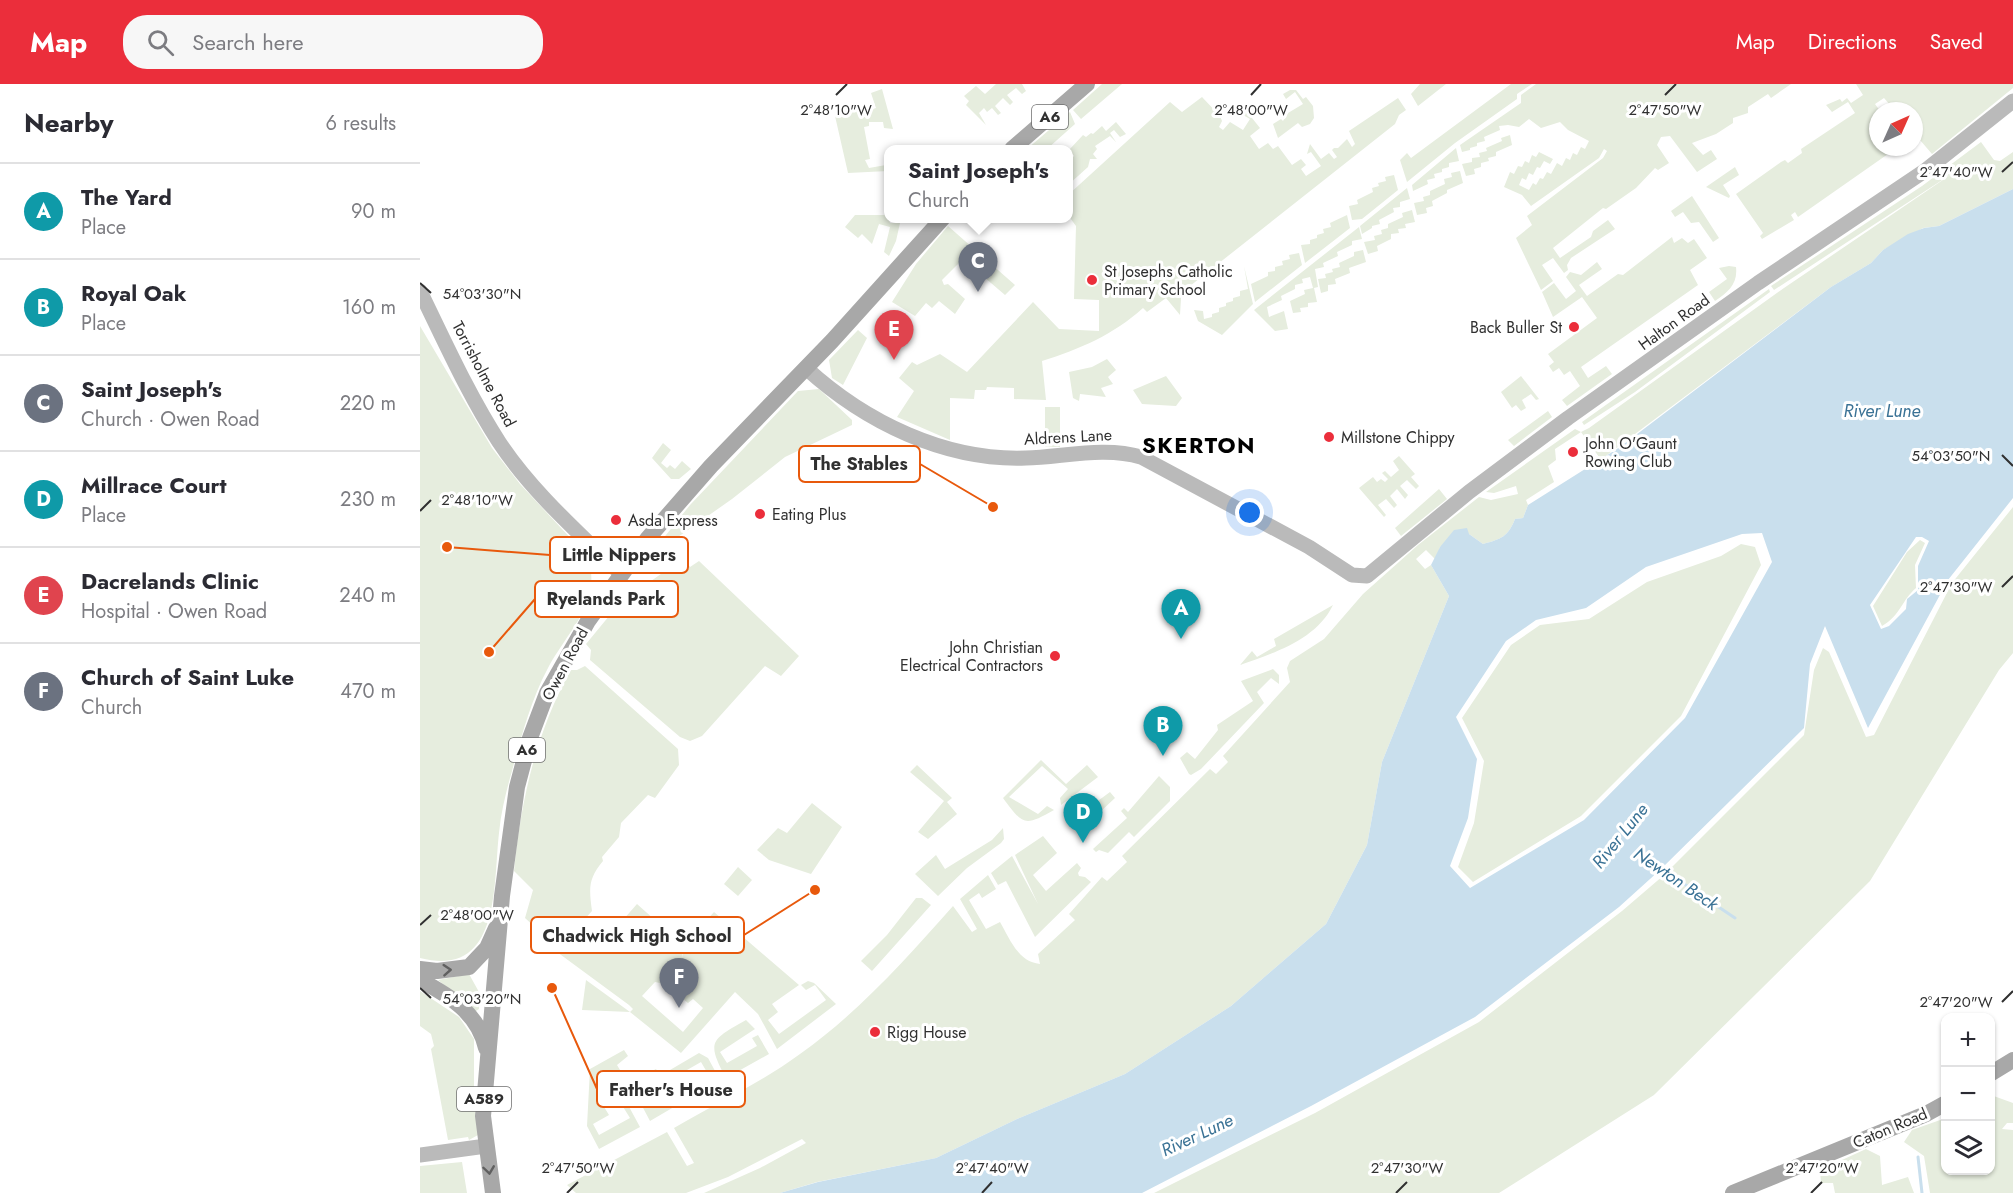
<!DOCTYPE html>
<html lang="en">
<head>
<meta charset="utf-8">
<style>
	:root { --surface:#fff; --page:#f7f7f7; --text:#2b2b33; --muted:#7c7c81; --line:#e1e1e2; --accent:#eb2e3b }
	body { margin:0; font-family:Jost,sans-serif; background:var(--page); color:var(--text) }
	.controls { position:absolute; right:18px; bottom:18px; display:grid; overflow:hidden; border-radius:12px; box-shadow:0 2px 4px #0004 }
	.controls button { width:54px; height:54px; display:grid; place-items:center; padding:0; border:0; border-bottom:2px solid var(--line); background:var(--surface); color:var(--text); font:30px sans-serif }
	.compass { position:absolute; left:1449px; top:18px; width:54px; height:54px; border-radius:50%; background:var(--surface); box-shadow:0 2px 4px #0004; rotate:45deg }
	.you { position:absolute; left:830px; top:429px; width:21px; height:21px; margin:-15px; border:4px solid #fff; border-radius:50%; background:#1a73e8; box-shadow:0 0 0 9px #1a73e833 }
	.badge { display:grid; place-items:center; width:39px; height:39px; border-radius:50%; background:var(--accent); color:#fff; font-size:20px; font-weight:700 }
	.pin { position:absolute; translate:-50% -50px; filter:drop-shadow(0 2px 3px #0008) }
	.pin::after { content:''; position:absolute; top:32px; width:21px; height:18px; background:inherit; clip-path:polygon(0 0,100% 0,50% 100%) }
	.popup { position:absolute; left:464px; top:61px; width:189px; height:78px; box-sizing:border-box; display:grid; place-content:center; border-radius:12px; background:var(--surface); filter:drop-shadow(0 2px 4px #0005); font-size:20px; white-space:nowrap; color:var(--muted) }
	.popup b { font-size:22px; color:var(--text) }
	.popup::after { content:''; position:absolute; left:50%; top:100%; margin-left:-12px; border:12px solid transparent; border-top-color:var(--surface) }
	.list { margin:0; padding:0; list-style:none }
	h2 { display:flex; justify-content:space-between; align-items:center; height:78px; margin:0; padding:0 24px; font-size:26px }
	h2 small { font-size:20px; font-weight:400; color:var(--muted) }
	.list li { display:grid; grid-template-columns:39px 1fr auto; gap:18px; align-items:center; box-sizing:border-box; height:96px; padding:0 24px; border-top:2px solid var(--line) }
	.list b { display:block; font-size:22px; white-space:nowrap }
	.list p { margin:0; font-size:20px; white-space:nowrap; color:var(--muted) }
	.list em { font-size:20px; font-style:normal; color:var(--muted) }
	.icon { flex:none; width:33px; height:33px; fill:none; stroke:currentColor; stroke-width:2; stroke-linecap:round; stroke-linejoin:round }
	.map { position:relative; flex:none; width:1593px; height:1109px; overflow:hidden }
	header { display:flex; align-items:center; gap:36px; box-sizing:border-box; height:84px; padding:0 30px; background:var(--accent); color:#fff }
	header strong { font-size:28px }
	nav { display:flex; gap:33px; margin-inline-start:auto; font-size:21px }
	.search { width:420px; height:54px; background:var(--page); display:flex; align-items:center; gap:15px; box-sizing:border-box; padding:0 21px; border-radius:24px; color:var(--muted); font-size:22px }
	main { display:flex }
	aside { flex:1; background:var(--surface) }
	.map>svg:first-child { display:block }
</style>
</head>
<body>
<header>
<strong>Map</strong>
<div class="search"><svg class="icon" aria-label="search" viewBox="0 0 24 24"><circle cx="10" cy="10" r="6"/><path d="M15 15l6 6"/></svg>Search here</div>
<nav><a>Map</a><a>Directions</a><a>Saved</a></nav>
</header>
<main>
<aside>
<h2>Nearby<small>6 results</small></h2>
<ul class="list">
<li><span class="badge" style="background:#0f9aa8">A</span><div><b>The Yard</b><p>Place</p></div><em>90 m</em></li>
<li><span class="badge" style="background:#0f9aa8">B</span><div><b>Royal Oak</b><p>Place</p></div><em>160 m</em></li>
<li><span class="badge" style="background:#6b7280">C</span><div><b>Saint Joseph's</b><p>Church · Owen Road</p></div><em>220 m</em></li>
<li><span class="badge" style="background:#0f9aa8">D</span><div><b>Millrace Court</b><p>Place</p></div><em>230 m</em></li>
<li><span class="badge" style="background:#e0444e">E</span><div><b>Dacrelands Clinic</b><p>Hospital · Owen Road</p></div><em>240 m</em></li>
<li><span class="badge" style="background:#6b7280">F</span><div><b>Church of Saint Luke</b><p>Church</p></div><em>470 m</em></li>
</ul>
</aside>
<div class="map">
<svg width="1593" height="1109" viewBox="0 0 1593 1109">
	<rect width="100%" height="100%" fill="#fff"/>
	<path fill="#e6edde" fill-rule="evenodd" d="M576,0h26l4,7 -4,3 -6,-6 -9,7 6,7 -3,3 -7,-7 -8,8 6,7 -3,2 -6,-7 -5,4 -3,-4 -5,5 7,12 -20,-20 3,-4 -5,-5 12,-10 9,8z
		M682,0h20l-41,35 -8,-9z
		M1000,0h26l-28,22 -7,-12z
		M1091,0h21l-15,10v5l-62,44 -48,39 -7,-22 7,-7 4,5z
		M1116,0h255l-20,14 -3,-4 -20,13v6l-15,5v5l-17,11 -24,9 11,12 8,-5 6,9 -20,13 -27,-36 -9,1 -4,8 12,18 -11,7 -3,-2 -19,20 -30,21 -3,-1 -50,40 7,10 31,-21 2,-6 15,-11 7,9 -44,29 -4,7 1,5 -4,3 -11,-15 -11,7 11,16 -12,9 -25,-52 16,-13 -5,-9 76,-58 4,-7 -3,-2 -5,9 -68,48 -9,-11 -18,-8 6,-15 4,2 4,-8 4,1 3,-6 4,2 3,-8 4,2 3,-5 14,7 -3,5 -6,-3 -4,7 -3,-1 -4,8 -4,-2 -3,7 -4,-2 -3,7 10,5 4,-7 3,2 4,-7 3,1 4,-7 4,2 6,-11 5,3 4,-8 4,2 3,-7 4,2 4,-8 4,2 4,-8 -21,-11 -8,-8 -19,6 -12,-9 -10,8 -11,-2 -9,1 1,4 -16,7 1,4 -8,2v3l-7,2v2l-8,2 -2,-7 61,-42v-8z
		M1436,0h157v4l-81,66 -18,-21v-22h-19l-11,-13 -9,6 5,7 -2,36h20l-100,70 -3,-5 -4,3 3,5 -32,19 -2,-3 3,-3 -27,-39 45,-32 4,-2 3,3 14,-10 -1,-4 54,-36 -7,-11 -16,10 -6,-7 14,-6 2,3 5,-4 4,5 12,-8z
		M462,5l11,40 -9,-1 -1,-6h-14v4l-5,1 6,32 -5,1 4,8 17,-3 2,6 -40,2 -13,-57 22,-9 2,7 17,-6 -5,-15z
		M870,6h6l7,9 3,-2 7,9 1,12 -4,6 -8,3 -4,-4 -20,15 -5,-14 8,-5 2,2 5,-8 15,-9 -8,-12 -9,7 -3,-5z
		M782,13l18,19 2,5 -3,6 4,3 7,-8 13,8 7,-11 -14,-8 9,-8 4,1 3,14 8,10 -10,8 9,13 9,-6 5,6 5,-3 14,19 9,-6 5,6 -5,4 5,7 15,-10 -10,-14 -4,2 3,-10 11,15 8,-6 5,6 3,-2 -5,-7 2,-2h4l9,-9 5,8 3,-3 -6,-13 49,-33 8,12 -7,5 -4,9 -205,162 -9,12 -1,17 -14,-17 -19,14 -4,-4c-30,27 -63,41 -101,53l4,39 -32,-1v-11l-27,-1 -1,3h-11l-1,9 -24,-1v42l-53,-23 17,-26 -15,-13 13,-16 5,3 23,-11 27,18 66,-70 26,27 40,2v-31l-25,-1 2,-73 -8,-11v-20l102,-93 12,10z
		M650,28l5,12 -28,25h-20z
		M696,38l10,12 -6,3 -6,-7 -4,3 6,9 -6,-6 -15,10 2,3 -4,5 4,5h-7l-2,8 -20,18v-24l6,-5 -5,-6 14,-15 3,2 5,-4 2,1 9,-8 4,5z
		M1090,51l2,10 -16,7v4l-8,2 1,3 -8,2v4l-7,2 1,5 -9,2 -4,-12 10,-2v-4l8,-1 -1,-4 8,-2 -1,-3 16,-7 -1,-3z
		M1561,58l13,18 6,1 13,-9v37l-74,37 -16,2 -40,22 -12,13 -40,24 -228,171 -4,-1 -18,-25 -26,17 1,11 -8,6 6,16 -28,18 2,5 -5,13 -8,1c-7,18 -14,20 -32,25l-14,-10 -29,13 -4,13 -10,-10 -10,9 9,10 6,-4 18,31 -67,166 -15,83 -41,79 -95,82 -106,68 -108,45 -81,39 -119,24 -37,11h-76l56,-25 46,-25 -4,-4 -74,38 -42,16h-110l-9,-8 100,-53 20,34 7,-3 -20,-35c41,-24 87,-45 126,-74 59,-42 105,-94 153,-148l19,26 5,-3 -17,-30 28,-24 8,14 -14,9 -3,-5 -10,7 17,29 14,-7c10,17 18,40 40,42l-2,-10 37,-34 -6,-6 33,-37 5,4 20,-19 -5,-6 88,-87 6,5 12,-12 -5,-6 67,-74 -3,-14 3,-7 34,-22 39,-45 55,-49 61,-48 12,3 27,-6 -2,-8 -22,7 -8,-1 89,-63 6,3 8,-4 195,-140 175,-119 -185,121 -3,-4 151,-100z
		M1036,64l3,13 -10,2v4l-7,2v3l-8,2 1,4 -8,2 1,4 -15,7 -1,-6z
		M1315,83l4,8 -16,10 7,11 -1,2 -23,-11z
		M1040,87l3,12 -16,7v3l-15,8 1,5 -7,2 1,5 -10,2 -3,-12 10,-2 -1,-4 7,-2v-4l15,-7 -1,-5 8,-2 -1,-4z
		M974,91l4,15 -36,29 -10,1 -3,-14 9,-2 -1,-4 16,-8 -1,-4 7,-2 -1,-3 8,-2 -1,-4z
		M987,104l3,11 -10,3v5l-7,1 1,4 -15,8 1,4 -8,2v2l-10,6 -2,-8z
		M1272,112l27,42 -6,4 -14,-20 -8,1 -8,-11 -8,5 -4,-6z
		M992,126l3,12 -10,2 1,4 -8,1 1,4 -8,1v5l-14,7 1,5 -10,3 -4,-12 11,-2 -1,-4 8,-2 -1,-4 7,-2v-4l15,-7 -1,-4z
		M435,131h33l2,8h10l-4,18 -7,15 -5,-4 6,-25 -11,-3 -7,20 -10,-10 -4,4 -13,-11z
		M927,131l3,13 -45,35 -4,-18 9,-1v-4l7,-2v-3l7,-2 -1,-4 8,-2 -1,-4z
		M528,142l67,59 -10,10 -42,-36 -21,21 2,5 4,-1 17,15 -10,15 -16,-13 -7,7 -6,-5 -11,13 -23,-14 24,-38z
		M939,143l3,12 -10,2v4l-15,7 1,4 -15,7 1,4 -9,2 3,18 -4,1 3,14 -9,1v4l-8,1 1,4 -8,1 -3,-12 15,-7 -1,-4 9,-2 -3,-11 -8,2 1,4 -8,2v4l-14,7 1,4 -15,7 2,10 15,-6 4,18 -13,2 -21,-21z
		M1252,153l2,6 8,-5 6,5 6,-4 13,19 -17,12 8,15 -117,82 7,11 18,-12 6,8 -45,32 -5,-6 18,-14 -10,-15 -6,4 -5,-7 -6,4 -4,-6 5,-4 -6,-8 49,-36 -15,-21 -29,20 -11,-25 12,-9 12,16 10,-8 -10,-14 4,-5 11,3 16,-13 5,7 -23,16 8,11 31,-22 5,1z
		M943,166l3,12 -17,6 1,5 -15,6 1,5 -8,1v6l-7,2 -3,-14 8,-1 -1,-4 8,-2 -1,-3 8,-2 -1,-4 15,-7v-4z
		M879,169l3,12 -47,37 -4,-18 17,-8v-4l7,-1v-4l8,-2 -1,-4 8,-2 -1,-4z
		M824,182l9,38 -31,31 -24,-14 -4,-11 9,1 1,8 8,-2v-3l7,-2v-4l7,-2v-3l7,-2v-3l7,-2v-5l8,-2z
		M1309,182l7,1c2,17 -8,25 -21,34l-6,-9 18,-13 -8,-11z
		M1349,205l1,3 -135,100 -51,33 -2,-3z
		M0,242l72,122 28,36 69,74c3,7 3,33 1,40 -8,21 -31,49 -42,70 -17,32 -27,69 -36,103 -6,21 -11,41 -13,62 -6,52 2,146 -79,125z
		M438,246l9,8 -24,47 -11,-7 -3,-18z
		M687,275l9,11 -8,7 5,7 -12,4 5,9 -26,-3 -1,7 -6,-3 -4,-26 23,-5z
		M746,292l16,22 -6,8 -34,-2 -9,-14z
		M1101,292l18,23 -3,1 -5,-6 -9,6 4,8 -5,3 -5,-6 -4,3 -11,-16z
		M399,305l33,31v5l-67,32 -53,42 -74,52 -4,-1 36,-45 108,-114z
		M625,323h15v40h-15z
		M1128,327l4,6 -38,29 -6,-6z
		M243,359l8,7 -10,13 6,5 3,-3 5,4 7,-8 9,8 -12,10h-8l-19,-21z
		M979,372l16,18 -4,3 8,9 -3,3 -9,-9 -7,6 8,9 -3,4 -8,-10 -7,7 7,9 -3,3 -8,-9 -8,6 8,10 -2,2 -25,-29 14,-11 4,5 4,-3 4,3 3,-3 -6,-6 3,-2 6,6 8,-7 -6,-9z
		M1019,405l8,10 -46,37 -6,-8z
		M1593,423v146l-14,17 -129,211 -216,214 -155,98h-345l161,-80 164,-91 143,-111 42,-36 140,-140 10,-65 9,-22 6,4 37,85 8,-2 78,-152z
		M1500,456l5,3 -10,22 1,23c-14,12 -16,28 -34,38l-9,-20 34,-54z
		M1321,460l14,3 6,18 -80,151 -100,100 -108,66 -15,-15 16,-44 10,-62 -22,-43 49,-73 29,-20 49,-6 58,-37 74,-26z
		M265,476l5,7 9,-6 100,95 -18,20 -16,-10 -63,70 -12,5 -10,-4 -90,-77 1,-10 -5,-6 33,-40 60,-43 3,2z
		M913,521c-17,35 -59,48 -93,60l12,-14 5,6 19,-11 -2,-7z
		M165,582l93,83 1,16 -24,33 -7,-3 -27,28 -2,14 -17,20 1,4c-15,18 -14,27 -11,50l-34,37 -33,-30 8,-28 -19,-19c7,-71 22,-139 57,-201h6z
		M853,585l6,6v9l-8,-6 -14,14 7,11 -63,66 -10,6 -2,-1 -9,-16 7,-6 8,7 23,-29 -1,-5 36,-24 -12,-20z
		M621,676l25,24 21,-19 11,12 -37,28 -1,-7 8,-9 -26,-23 -33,31 29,17 9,-8 7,4c-30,17 -31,15 -51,-12z
		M497,681l35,33 -5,4 10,12 -29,25 -10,-7 26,-31 -34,-29z
		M739,692l11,11v14l-36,36 -5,-5 -21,21 -9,-3 -3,2 -3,-3 34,-31 -6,-7 3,-3 4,4z
		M690,708l5,6 -31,29 -8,-10z
		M392,719l30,24 -31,47 -42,-14 -12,-10 21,-22 9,5z
		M583,744l1,11 -3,4 -34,25 -29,28 -23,-22 21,-19 9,14 47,-29z
		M623,752l14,17 -24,22 13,16 31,-28 4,5 -3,5 1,3 6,1 6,5 -56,55 -29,-56 -8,4 -7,-12 21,-17 26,48 -23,-49z
		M318,783l14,13 -14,16 -14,-12z
		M496,814h6l9,7 -59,66 -11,-10 26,-26z
		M217,820l46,41 -1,13 3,-14 29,-32 85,73 -27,19 6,8 -10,8 11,14 47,-34 -11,-15 -9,5 -5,-5 7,-4 6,2 22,21 -59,45 -19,-35 -23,-22 -54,61 -51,-41 3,-3 -4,-4 -72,-53 15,-16 21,18zM235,898l10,2 23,19 5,-4 10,9 -20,24 -41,-36z
		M49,890l10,18v17l-3,2 -38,-31z
		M166,896l44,32 -48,-2z
		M0,907l39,26 15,22v63l4,33 -9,5 -1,-3 -20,3 -17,-91 3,-3 -3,-12 -11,-8z
		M326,936l9,9 -35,23 7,11 30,-17 -5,-8 6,-3 11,19 -43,24c-20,-37 -15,-38 20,-58z
		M204,966l4,6 -11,9 3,5 -13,10 7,12 25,-14 1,3 -19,11 19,35 -41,22 -12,-23 3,-57zM195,1010l15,24 -31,17 -6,-11 16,-9 -8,-13z
		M279,969l9,5 12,22 -70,41 -9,-17 11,-9 -10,-19 14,-7 7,11 9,-6 -2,-4zM281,978l7,12 -29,16 -6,-12z
		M1571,1011l22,8v20h-6l-5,6 11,1v63h-83l-6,-37 -20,-14 8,-12 31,-11 3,1v50h44z
		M1446,1065l14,7 2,29 26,-8 6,16h-79l-2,-10h-12l-1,-13z
		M42,1078l5,31h-47v-27z"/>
	<path fill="#c9dfed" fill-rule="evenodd" d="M1593,105v309l-65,82 -80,148 -43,-102 -15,38 -6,64 -144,142 -41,37 -144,110 -164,89 -169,87h-362l38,-11 118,-24 81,-39 108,-45 106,-68 95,-82 41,-79 15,-83 67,-166 -18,-31 9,-18 14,-17 13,-2 2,6 14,10c18,-5 25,-7 32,-25l8,-1 5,-13 92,-58 211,-160 40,-24 12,-13 25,-16 16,-6 15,-2zM1342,449l10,29 -87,156 -101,102 -114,68 -20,-22 18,-48 9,-59 -21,-42 50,-76 30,-21 50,-12 60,-41 96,-33zM1496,453h6l7,4 -11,25v24l-11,9 -1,10 -17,17 -8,3 -11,-24z"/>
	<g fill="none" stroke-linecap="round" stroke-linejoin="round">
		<path stroke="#c9dfed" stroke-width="3" d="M1239,783l76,51
			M1498,1073l4,36"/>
		<path stroke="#bababa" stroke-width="15" d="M0,207c25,51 48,103 79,151 33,50 80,91 122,132
			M386,284c59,54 139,93 220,90 37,-1 79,-12 115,-1l168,90 43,28 15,1 102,-84 99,-74 190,-135 168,-113 87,-69
			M0,1071l66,-9"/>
		<path stroke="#a8a8a8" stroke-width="16" d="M592,65l75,-65
			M0,885l17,2 32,-4 18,-19 9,-20
			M0,896c30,16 58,33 66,68
			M1570,990l23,-14
			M73,1109l-10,-77 19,-220 15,-109 13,-49 17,-45 41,-72 60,-83 63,-72 121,-125 111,-123
			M1313,1109l193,-79 20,-11"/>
	</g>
	<defs><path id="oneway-chevron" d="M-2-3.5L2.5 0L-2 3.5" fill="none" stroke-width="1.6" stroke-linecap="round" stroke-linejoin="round" transform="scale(1.5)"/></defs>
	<g stroke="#606060">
		<use href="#oneway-chevron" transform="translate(27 886) rotate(-4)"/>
		<use href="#oneway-chevron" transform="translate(69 1086) rotate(82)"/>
	</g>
	<path fill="none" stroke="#303030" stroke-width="2" d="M416,11l11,-11M831,11l10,-11M1245,11l11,-11M1582,88l11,-10M0,199l11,10M1582,371l11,11M0,427l11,-11M1582,503l11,-11M0,841l11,-10M0,904l11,10M1582,918l11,-11M147,1109l11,-11M562,1109l10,-11M976,1109l11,-11M1391,1109l11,-11"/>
	<g fill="#eb2e3b" stroke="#fff" stroke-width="2">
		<circle cx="672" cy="196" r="6"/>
		<circle cx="1154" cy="243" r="6"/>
		<circle cx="909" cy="353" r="6"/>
		<circle cx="1153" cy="368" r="6"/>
		<circle cx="340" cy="430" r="6"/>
		<circle cx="196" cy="436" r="6"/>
		<circle cx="635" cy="572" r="6"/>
		<circle cx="455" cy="948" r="6"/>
	</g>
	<g text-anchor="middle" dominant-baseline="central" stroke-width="6" stroke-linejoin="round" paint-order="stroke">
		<g fill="#fff" stroke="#6e6e6e" stroke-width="1.5">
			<rect x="612" y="21" width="36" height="24" rx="4.5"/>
			<rect x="89" y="654" width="36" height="24" rx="4.5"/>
			<rect x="37" y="1003" width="54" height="24" rx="4.5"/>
		</g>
		<g font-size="15" font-weight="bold" fill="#303030">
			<text x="630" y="33">A6</text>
			<text x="107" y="666">A6</text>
			<text x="64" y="1015">A589</text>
		</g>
		<g font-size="16" fill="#303030" stroke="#fff" text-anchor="start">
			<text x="684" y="187">St Josephs Catholic<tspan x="684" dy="18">Primary School</tspan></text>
			<text x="1142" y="243" text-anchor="end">Back Buller St</text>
			<text x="921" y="353">Millstone Chippy</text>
			<text x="1165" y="359">John O'Gaunt<tspan x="1165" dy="18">Rowing Club</tspan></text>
			<text x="352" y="430">Eating Plus</text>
			<text x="208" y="436">Asda Express</text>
			<text x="623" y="563" text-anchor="end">John Christian<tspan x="623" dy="18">Electrical Contractors</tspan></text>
			<text x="467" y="948">Rigg House</text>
		</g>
		<g font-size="16" fill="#303030" stroke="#fff">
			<text transform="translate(1254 238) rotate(-36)">Halton Road</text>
			<text transform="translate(64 290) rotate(62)">Torrisholme Road</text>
			<text transform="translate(648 353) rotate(-3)">Aldrens Lane</text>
			<text transform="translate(145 580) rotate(-62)">Owen Road</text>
			<text transform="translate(1470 1044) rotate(-23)">Caton Road</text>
		</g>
		<g font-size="18" font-style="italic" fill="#3a7295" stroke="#fff">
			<text x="1462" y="327">River Lune</text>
			<text transform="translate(1200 752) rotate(-51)">River Lune</text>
			<text transform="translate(1256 795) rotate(34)">Newton Beck</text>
			<text transform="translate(777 1051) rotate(-25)">River Lune</text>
		</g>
		<g font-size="22" font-weight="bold" letter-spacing="1.5" fill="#000" stroke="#fff">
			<text x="779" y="361">SKERTON</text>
		</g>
	</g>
	<g font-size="15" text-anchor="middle" fill="#303030" stroke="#fff" stroke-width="6" stroke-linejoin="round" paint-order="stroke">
		<text x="416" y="31">2°48'10"W</text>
		<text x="831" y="31">2°48'00"W</text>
		<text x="1245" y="31">2°47'50"W</text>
		<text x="1536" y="93">2°47'40"W</text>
		<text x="62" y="215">54°03'30"N</text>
		<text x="1531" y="377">54°03'50"N</text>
		<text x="57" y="421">2°48'10"W</text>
		<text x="1536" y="508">2°47'30"W</text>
		<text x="57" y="836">2°48'00"W</text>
		<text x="62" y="920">54°03'20"N</text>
		<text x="1536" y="923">2°47'20"W</text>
		<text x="158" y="1089">2°47'50"W</text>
		<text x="572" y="1089">2°47'40"W</text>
		<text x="987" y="1089">2°47'30"W</text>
		<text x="1402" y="1089">2°47'20"W</text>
	</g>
	<path fill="none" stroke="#e8590c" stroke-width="2" d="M573 423L500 380M27 463L130 471M69 568L115 515M395 806L324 851M132 904L177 1005"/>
	<g fill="#e8590c" stroke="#fff" stroke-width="2">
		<circle cx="573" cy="423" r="6"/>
		<circle cx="27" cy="463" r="6"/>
		<circle cx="69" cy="568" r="6"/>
		<circle cx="395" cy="806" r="6"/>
		<circle cx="132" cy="904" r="6"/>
	</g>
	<g fill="#fff" stroke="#e8590c" stroke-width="2">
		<rect x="379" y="362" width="121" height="36" rx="6"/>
		<rect x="130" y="453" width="138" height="36" rx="6"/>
		<rect x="115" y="497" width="143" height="36" rx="6"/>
		<rect x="111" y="833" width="213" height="36" rx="6"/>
		<rect x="177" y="987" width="148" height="36" rx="6"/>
	</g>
	<g font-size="18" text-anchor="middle" font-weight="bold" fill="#303030">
		<text x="439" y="386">The Stables</text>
		<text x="199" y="477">Little Nippers</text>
		<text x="186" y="521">Ryelands Park</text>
		<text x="217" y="858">Chadwick High School</text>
		<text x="251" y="1012">Father's House</text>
	</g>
</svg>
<div class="controls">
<button>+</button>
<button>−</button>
<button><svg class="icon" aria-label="layers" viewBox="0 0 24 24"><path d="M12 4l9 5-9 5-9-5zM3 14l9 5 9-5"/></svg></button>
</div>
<svg class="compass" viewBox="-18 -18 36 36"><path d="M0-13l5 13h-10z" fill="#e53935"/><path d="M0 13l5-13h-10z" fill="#7c7c81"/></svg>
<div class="you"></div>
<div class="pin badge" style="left:761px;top:555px;background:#0f9aa8">A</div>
<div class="pin badge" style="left:743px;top:672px;background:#0f9aa8">B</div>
<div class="pin badge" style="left:558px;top:208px;background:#6b7280">C</div>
<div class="popup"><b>Saint Joseph's</b>Church</div>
<div class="pin badge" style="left:663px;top:759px;background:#0f9aa8">D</div>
<div class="pin badge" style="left:474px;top:276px;background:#e0444e">E</div>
<div class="pin badge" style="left:259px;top:924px;background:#6b7280">F</div>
</div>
</main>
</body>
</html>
